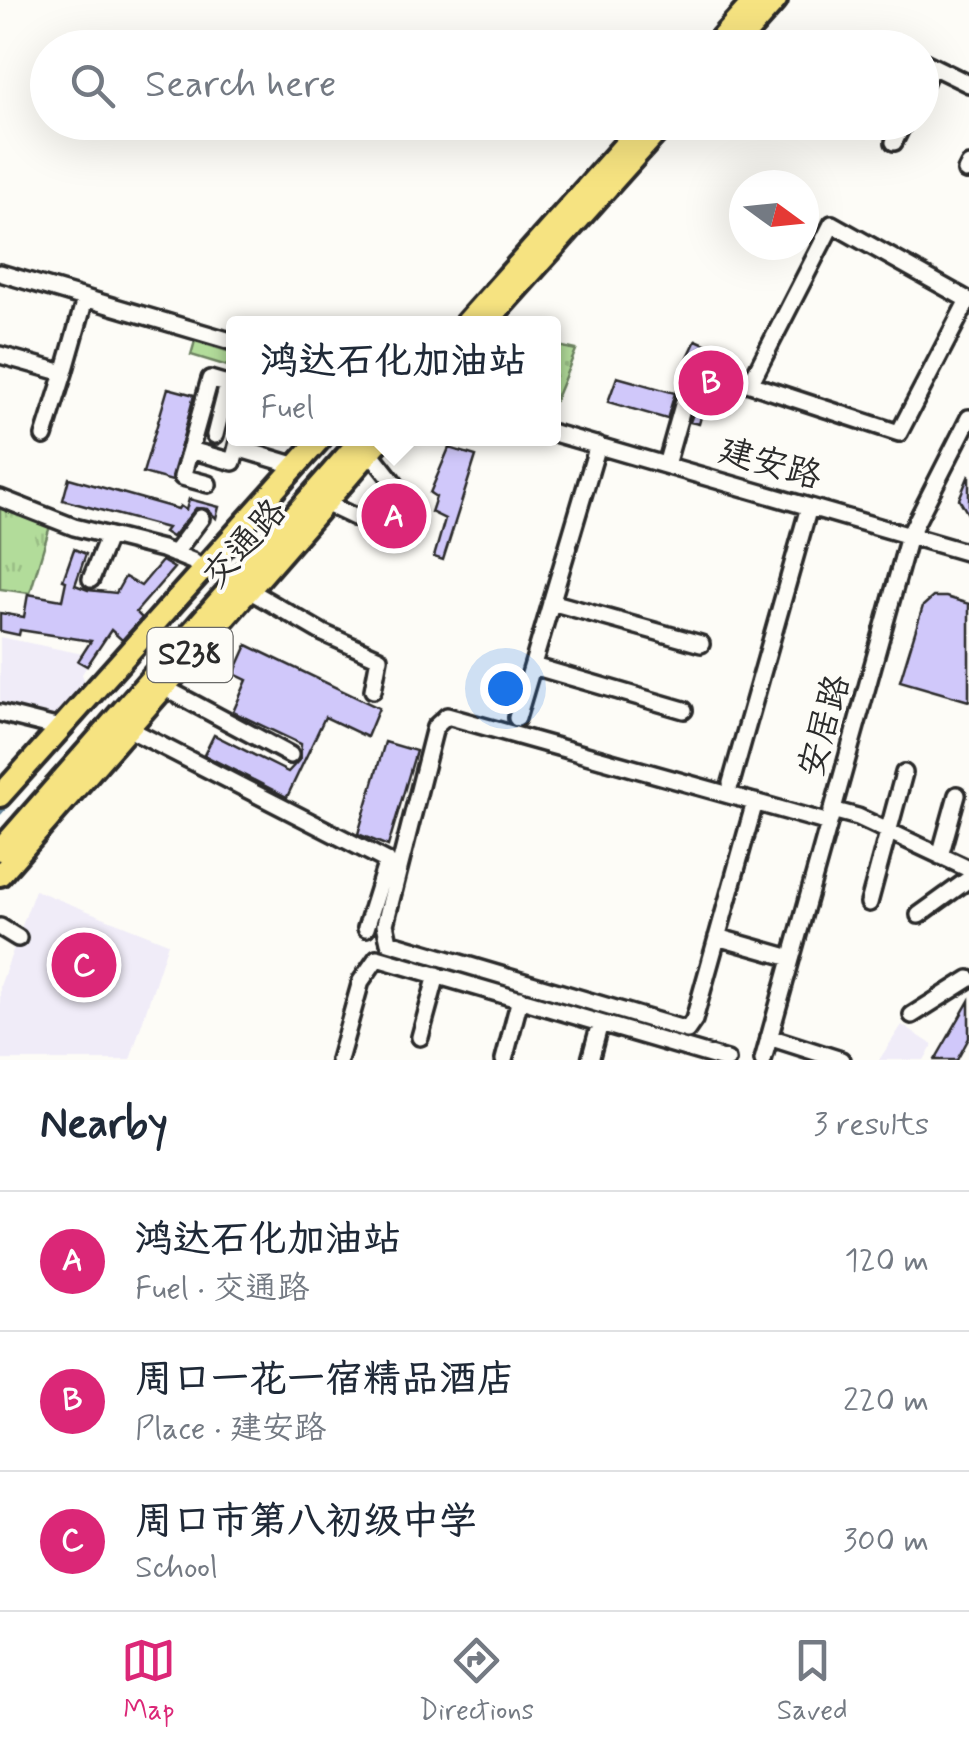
<!DOCTYPE html>
<html lang="en">
<head>
<meta charset="utf-8">
<style>
	:root { --surface:#fff; --page:#f6f6f7; --text:#1f2937; --muted:#747a83; --line:#e0e1e3; --accent:#db2777 }
	body { margin:0; font-family:Mynerve,"LXGW WenKai TC",sans-serif; background:var(--page); color:var(--text) }
	.compass { position:absolute; left:729px; top:170px; width:90px; height:90px; border-radius:50%; background:var(--surface); box-shadow:0 10px 40px #0002; rotate:105deg }
	.you { position:absolute; left:505px; top:688px; width:35px; height:35px; margin:-25px; border:8px solid #fff; border-radius:50%; background:#1a73e8; box-shadow:0 0 0 15px #1a73e833 }
	.badge { display:grid; place-items:center; width:65px; height:65px; border-radius:50%; background:var(--accent); color:#fff; font-size:32px; font-weight:700 }
	.pin { position:absolute; translate:-50% -50%; border:5px solid #fff; box-shadow:0 2px 10px #0006 }
	.popup { position:absolute; left:226px; top:316px; width:335px; height:130px; box-sizing:border-box; display:grid; place-content:center; border-radius:10px; background:var(--surface); filter:drop-shadow(0 2px 8px #0005); font-size:32px; white-space:nowrap; color:var(--muted) }
	.popup b { font-size:38px; color:var(--text) }
	.popup::after { content:''; position:absolute; left:50%; top:100%; margin-left:-20px; border:20px solid transparent; border-top-color:var(--surface) }
	.list { margin:0; padding:0; list-style:none }
	h2 { display:flex; justify-content:space-between; align-items:center; height:130px; margin:0; padding:0 40px; font-size:42px }
	h2 small { font-size:32px; font-weight:400; color:var(--muted) }
	.list li { display:grid; grid-template-columns:65px 1fr auto; gap:30px; align-items:center; box-sizing:border-box; height:140px; padding:0 40px; border-top:2px solid var(--line) }
	.list b { display:block; font-size:38px; white-space:nowrap }
	.list p { margin:0; font-size:32px; white-space:nowrap; color:var(--muted) }
	.list em { font-size:32px; font-style:normal; color:var(--muted) }
	.icon { flex:none; width:55px; height:55px; fill:none; stroke:currentColor; stroke-width:2; stroke-linecap:round; stroke-linejoin:round }
	.map { position:relative; flex:none; width:969px; height:1060px; overflow:hidden }
	.search { position:absolute; background:var(--surface); box-shadow:0 10px 40px #0002; left:30px; right:30px; top:30px; height:110px; display:flex; align-items:center; gap:25px; box-sizing:border-box; padding:0 35px; border-radius:55px; color:var(--muted); font-size:38px }
	.sheet { height:550px; background:var(--surface) }
	nav { display:flex; justify-content:space-around; align-items:center; box-sizing:border-box; height:140px; border-top:2px solid var(--line); background:var(--surface); font-size:28px; color:var(--muted) }
	nav a { display:grid; justify-items:center; gap:5px }
	nav .on { color:var(--accent) }
	.map>svg:first-child { display:block }
</style>
</head>
<body>
<div class="map">
<svg width="969" height="1060" viewBox="0 0 969 1060">
	<defs>
		<pattern id="grass-tufts" width="24" height="20" patternUnits="userSpaceOnUse" patternTransform="scale(2.5)"><rect width="24" height="20" fill="#b2dc9a"/><path d="M3 7l-1-3M5 7V3M7 7l1-3M15 17l-1-3M17 17v-4M19 17l1-3" fill="none" stroke="#99bd85"/></pattern>
		<pattern id="park-dots" width="8" height="8" patternUnits="userSpaceOnUse" patternTransform="scale(2.5)"><rect width="8" height="8" fill="#b2dc9a"/><path d="M2 2h.1M6 6h.1" fill="none" stroke="#99bd85" stroke-width="1.8" stroke-linecap="round"/></pattern>
	</defs>
	<rect width="100%" height="100%" fill="#fdfcf7"/>
	<filter id="ink" filterUnits="userSpaceOnUse"><feTurbulence type="fractalNoise" baseFrequency=".01" numOctaves="2"/><feDisplacementMap in="SourceGraphic" scale="20" xChannelSelector="R" yChannelSelector="G"/><feConvolveMatrix kernelMatrix="1 2 1 2 8 2 1 2 1" color-interpolation-filters="sRGB"/></filter>
	<g filter="url(#ink)">
		<path fill="#f0ecf8" d="M0,637l83,17 -4,7 8,5 -5,8 4,11 -30,32 -56,-14z
			M35,890l133,53 -38,117h-130v-74z
			M902,1025l31,20 -9,15h-45z"/>
		<path fill="url(#grass-tufts)" stroke="#6e8462" stroke-width="2.5" d="M0,508l50,18 -20,67 -30,-4z"/>
		<path fill="url(#park-dots)" stroke="#6e8462" stroke-width="2.5" d="M554,345l22,5 -21,51h-1z"/>
		<path fill="#b2dc9a" stroke="#6e8462" stroke-width="2.5" d="M195,341l39,12v15l-43,-13z"/>
		<g fill="none" stroke-linecap="round" stroke-linejoin="round">
			<path stroke="#64859c" stroke-width="4" d="M0,813l170,-191"/>
		</g>
		<path fill="#d0c8fa" stroke="#2b2b2b" stroke-width="2.5" d="M696,340l36,16 -24,52 -4,-2 -5,18 -9,-2 20,-56 -12,-10 -10,1z
			M617,377l58,16 -8,26 -59,-17z
			M168,388l26,7 -22,86 -29,-8z
			M449,448l27,8 -33,104 -9,-3 11,-38 -14,-7 5,-15 -6,-4z
			M969,475v41l-10,-17z
			M69,478l109,31 2,-3 6,4 3,-11 30,8 -3,11 -9,-9 -11,-1 -24,29 -8,-5 3,-4 -104,-28z
			M74,549l12,5 -11,31 13,5 28,3 9,-16 16,9 21,-25 12,7 -38,44 6,6 -20,22 -11,-10 -24,36 -9,-5 13,-20 -71,-11 -1,5 -19,-4v-18l24,4 4,-23 34,6 4,-19 -3,-1z
			M933,597h13l23,7v97l-69,-20 23,-75z
			M247,645l132,63 -12,29 -42,-20 -38,80 -83,-42 10,-20 74,37 12,-13 1,-15 -68,-32 14,-32 -13,-6z
			M385,742l31,9 -28,95 -30,-12z
			M969,1001v37l-12,22h-22z"/>
		<g fill="none" stroke-linecap="round" stroke-linejoin="round">
			<defs>
				<path id="minor" d="M891,48h2
					M922,61l47,23
					M922,88l10,-22
					M852,123l1,-1
					M894,142l10,-20
					M966,171l3,-6
					M832,224l136,76 -69,133 -149,-49z
					M0,273l234,69
					M0,355l64,18 21,-74
					M234,386l-24,-7 -20,71 43,12 6,-24
					M554,433l415,120
					M215,435l13,-51
					M44,436l20,-63
					M237,448l60,18
					M190,450l-8,27 26,7
					M666,465l28,-99
					M0,498l74,29 88,22 30,12 11,9
					M325,503l42,20h15l18,-19 2,-11 -32,-41
					M174,554l27,-36
					M91,579l17,-42
					M247,589l76,44 56,25 -6,32
					M551,602l150,42
					M533,666l151,44
					M163,687l127,68
					M0,713l60,15
					M517,718l81,-273
					M127,728l260,133 -21,67
					M731,783l78,-276
					M755,802l-61,218 -7,10 -298,-88 -4,-18 50,-197 12,-11 382,107
					M832,810l26,7 111,52
					M940,856l17,-61
					M869,903l35,-130
					M919,915l50,-36
					M0,927l18,11
					M717,937l74,21
					M912,1015l57,-36
					M420,1037l17,-62
					M769,1037l72,23
					M339,1060l22,-79 16,-23 350,102
					M504,1060l16,-61
					M590,1060l10,-37
					M763,1060l146,-524 60,-118"/>
				<path id="major" d="M712,48l43,-48
					M733,48l43,-48
					M465,324l180,-202
					M485,324l181,-202
					M0,796l321,-358
					M0,850l362,-412
					M0,875l382,-437"/>
			</defs>
			<use href="#minor" stroke="#2b2b2b" stroke-width="22"/>
			<use href="#major" stroke="#2b2b2b" stroke-width="28"/>
			<use href="#minor" stroke="#fdfcf7" stroke-width="15"/>
			<use href="#major" stroke="#f6e381" stroke-width="20"/>
		</g>
	</g>
	<g text-anchor="middle" dominant-baseline="central" stroke-width="8" stroke-linejoin="round" paint-order="stroke">
		<rect fill="#fdfcf7" stroke="#6a6a68" stroke-width="2.5" x="147.5" y="628" width="85" height="54" rx="8"/>
		<g font-size="32" font-weight="bold" fill="#2b2b2b">
			<text x="190" y="655">S238</text>
		</g>
		<g font-size="35" fill="#2b2b2b" stroke="#fdfcf7">
			<text transform="translate(770 464) rotate(16)">建安路</text>
			<text transform="translate(245 544) rotate(-48)">交通路</text>
			<text transform="translate(825 726) rotate(-74)">安居路</text>
		</g>
	</g>
</svg>
<svg class="compass" viewBox="-18 -18 36 36"><path d="M0-13l5 13h-10z" fill="#e53935"/><path d="M0 13l5-13h-10z" fill="#747a83"/></svg>
<div class="you"></div>
<div class="pin badge" style="left:394px;top:516px">A</div>
<div class="popup"><b>鸿达石化加油站</b>Fuel</div>
<div class="pin badge" style="left:711px;top:383px">B</div>
<div class="pin badge" style="left:84px;top:965px">C</div>
<div class="search"><svg class="icon" aria-label="search" viewBox="0 0 24 24"><circle cx="10" cy="10" r="6"/><path d="M15 15l6 6"/></svg>Search here</div>
</div>
<section class="sheet">
<h2>Nearby<small>3 results</small></h2>
<ul class="list">
<li><span class="badge">A</span><div><b>鸿达石化加油站</b><p>Fuel · 交通路</p></div><em>120 m</em></li>
<li><span class="badge">B</span><div><b>周口一花一宿精品酒店</b><p>Place · 建安路</p></div><em>220 m</em></li>
<li><span class="badge">C</span><div><b>周口市第八初级中学</b><p>School</p></div><em>300 m</em></li>
</ul>
</section>
<nav>
<a class="on"><svg class="icon" aria-label="map" viewBox="0 0 24 24"><path d="M3 6l6-2 6 2 6-2v14l-6 2-6-2-6 2zM9 4v14M15 6v14"/></svg>Map</a>
<a><svg class="icon" aria-label="directions" viewBox="0 0 24 24"><path d="M12 3l9 9-9 9-9-9zM9 14v-3h6M13 9l2 2-2 2"/></svg>Directions</a>
<a><svg class="icon" aria-label="saved" viewBox="0 0 24 24"><path d="M7 4h10v16l-5-4-5 4z"/></svg>Saved</a>
</nav>
</body>
</html>
